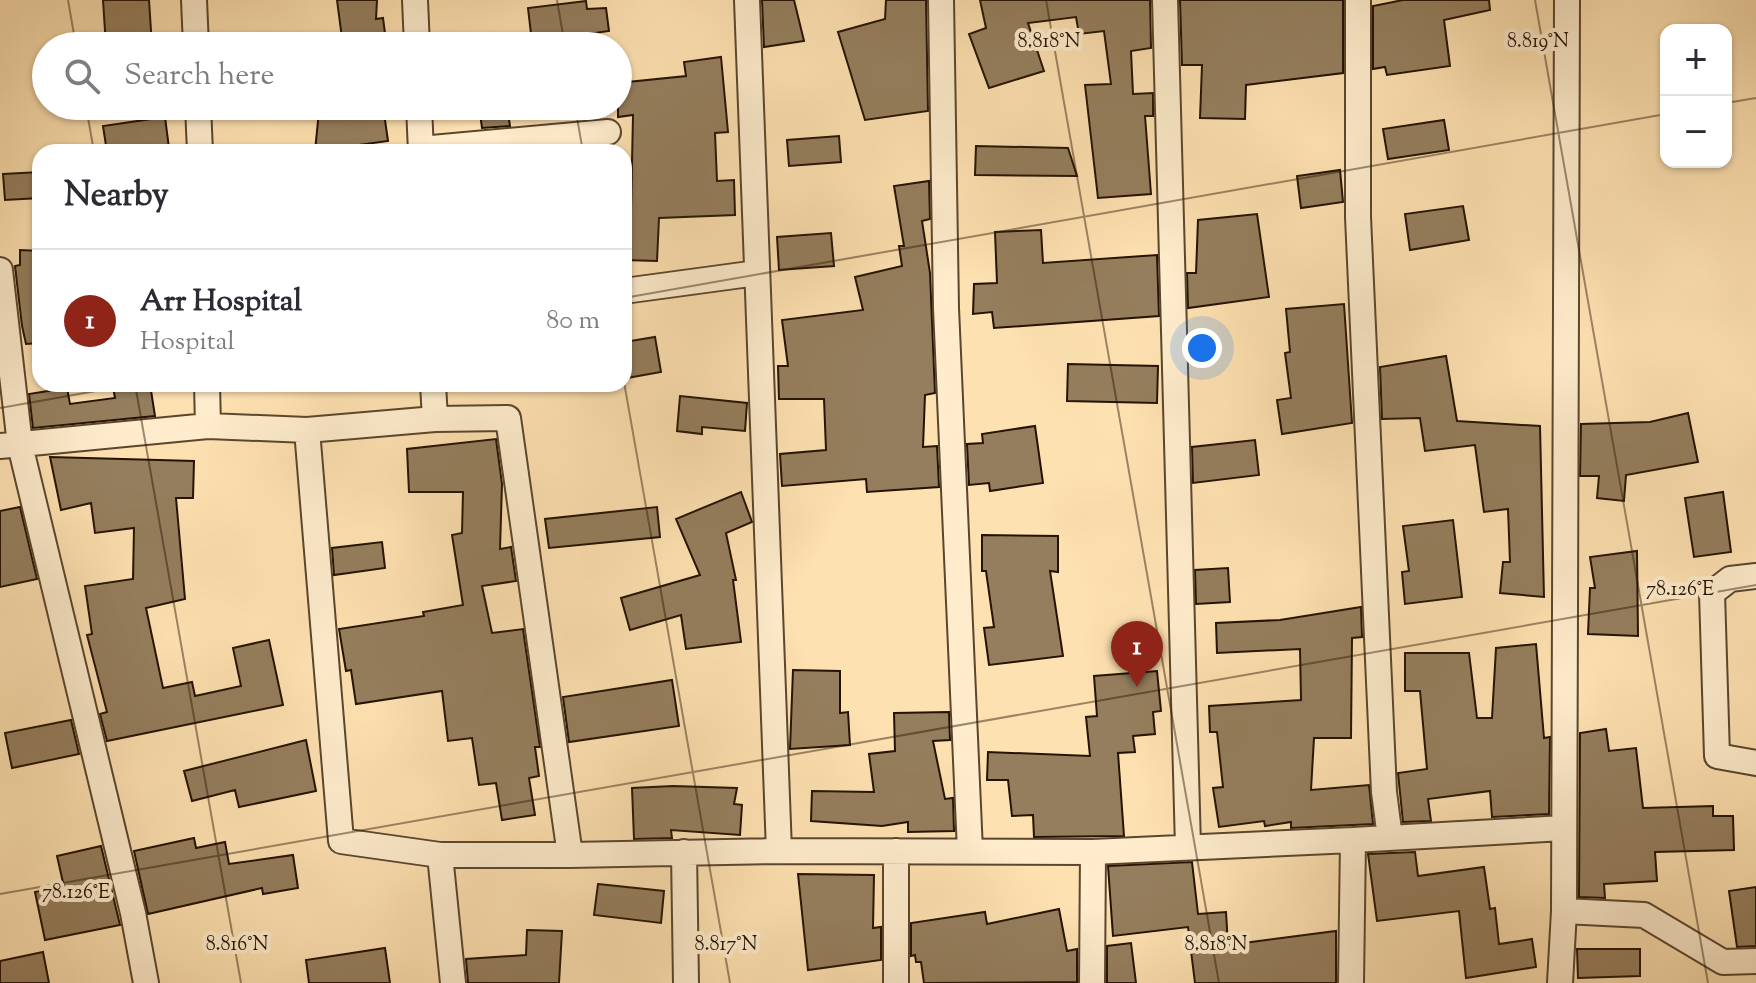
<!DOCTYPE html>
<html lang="en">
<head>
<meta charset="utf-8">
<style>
	:root { --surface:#fff; --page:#f2f2f3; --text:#2b2b33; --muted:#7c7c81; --line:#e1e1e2; --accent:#8f2418 }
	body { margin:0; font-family:"Sorts Mill Goudy",serif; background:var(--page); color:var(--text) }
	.controls { position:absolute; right:24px; top:24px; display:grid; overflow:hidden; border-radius:16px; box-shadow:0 2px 6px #0004 }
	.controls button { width:72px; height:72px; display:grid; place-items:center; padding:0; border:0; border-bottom:2px solid var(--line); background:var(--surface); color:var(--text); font:40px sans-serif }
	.you { position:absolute; left:1202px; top:348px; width:28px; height:28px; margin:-20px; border:6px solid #fff; border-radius:50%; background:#1a73e8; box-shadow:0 0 0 12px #1a73e833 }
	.badge { display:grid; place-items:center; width:52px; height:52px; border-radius:50%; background:var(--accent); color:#fff; font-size:26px; font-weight:700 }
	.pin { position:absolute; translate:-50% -66px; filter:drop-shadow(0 2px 4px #0008) }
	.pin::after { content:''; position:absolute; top:42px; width:28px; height:24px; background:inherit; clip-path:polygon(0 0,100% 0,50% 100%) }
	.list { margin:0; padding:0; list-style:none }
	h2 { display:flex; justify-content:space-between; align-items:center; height:104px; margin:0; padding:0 32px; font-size:34px }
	h2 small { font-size:26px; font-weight:400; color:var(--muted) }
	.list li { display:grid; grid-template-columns:52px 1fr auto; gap:24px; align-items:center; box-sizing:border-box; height:144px; padding:0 32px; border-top:2px solid var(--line) }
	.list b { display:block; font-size:30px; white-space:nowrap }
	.list p { margin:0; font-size:26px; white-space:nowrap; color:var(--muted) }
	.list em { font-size:26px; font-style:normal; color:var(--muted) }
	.icon { flex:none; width:44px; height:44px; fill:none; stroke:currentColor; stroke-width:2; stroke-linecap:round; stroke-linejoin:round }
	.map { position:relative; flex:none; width:1756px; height:983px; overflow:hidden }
	.search { position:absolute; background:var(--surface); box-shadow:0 2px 6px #0004; left:32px; top:32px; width:600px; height:88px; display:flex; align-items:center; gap:20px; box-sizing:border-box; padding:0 28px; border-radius:44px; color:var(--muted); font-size:30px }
	.panel { position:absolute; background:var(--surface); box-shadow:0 2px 6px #0004; left:32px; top:144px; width:600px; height:248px; border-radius:24px }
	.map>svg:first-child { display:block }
</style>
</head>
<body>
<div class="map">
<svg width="1756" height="983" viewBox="0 0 1756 983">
	<rect width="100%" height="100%" fill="#fee1b1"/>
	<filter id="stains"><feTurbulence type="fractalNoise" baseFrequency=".0025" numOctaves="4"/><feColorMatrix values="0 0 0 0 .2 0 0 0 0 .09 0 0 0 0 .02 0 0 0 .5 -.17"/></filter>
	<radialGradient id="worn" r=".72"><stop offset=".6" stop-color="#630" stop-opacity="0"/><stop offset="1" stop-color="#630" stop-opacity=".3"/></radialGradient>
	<path fill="#957e5d" stroke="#241302" stroke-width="2" d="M103,0h46l3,46h-46z
		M337,0h40l-1,19 7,-1 3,23 -43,5z
		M762,0h32l10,41 -40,6z
		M886,0h40l2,111 -63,9 -27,-88 47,-13z
		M980,0h170l1,48 -20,3 2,43 20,-1v23h-8l6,78 -53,4 -13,-113 26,-1 -7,-53 -25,3 -3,-17 -48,6 16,48 -55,17 -20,-54 17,-6z
		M1180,0h163v73l-97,12 -1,34 -45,-1 2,-53h-20z
		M1403,0h86l1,10 -46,10 6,46 -63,9 -2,-8 -12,2v-63z
		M586,1l1,8 19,-1 3,23 -77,11 -4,-34z
		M721,57l7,75 -13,1 2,48 17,-1 1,35 -76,3 -2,43 -33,-1v-49h7l2,-96 -15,2v-34l68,-7 -2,-14z
		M359,106h24l5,35 -73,10 4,-40z
		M479,106h28l3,20 -28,2z
		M165,117l4,31 -62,4 -4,-26z
		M1444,120l5,30 -61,9 -5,-30z
		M839,136l2,26 -52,4 -2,-26z
		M976,146l92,2 9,28 -102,-1z
		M1340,170l3,32 -42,6 -4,-32z
		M40,172v26l-35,2 -2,-26z
		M929,181l1,38 -8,2 8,52 5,120 -10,2 -2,52 14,-1 2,41 -72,5 -1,-13 -84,7 -2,-32 46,-4 -2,-51h-45l-1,-33h10l-6,-46 81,-10 -8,-33 47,-11 -3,-20h5l-10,-60z
		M1463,206l6,34 -59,10 -5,-36z
		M1257,214l12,83 -81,11 -1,-35h9l2,-53z
		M1041,230l2,33 114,-8 2,61 -165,12 -2,-16 -19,2 1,-30 23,-1 -2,-51z
		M831,233l3,33 -55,4 -2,-33z
		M20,250l20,1v92l-14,1 -4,-18 -7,-60 5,-1z
		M1344,304l8,119 -70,11 -5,-34 14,-2 -6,-45 5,-1 -4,-43z
		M655,337l6,35 -34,6 -3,-36z
		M1446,356l11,65 83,5 4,171 -44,-4 3,-31h7l-2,-53 -24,3 -9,-67 -50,6 -5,-33 -38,1 -2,-52z
		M1068,364l90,2 -1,37 -90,-2z
		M150,384l5,32 -122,12 -4,-34 38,-6 3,16 45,-6 -2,-11z
		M680,396l67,7 -2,28 -43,-4v7l-25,-3z
		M1688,413l10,49 -72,13 -2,26 -27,-3 2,-22h-19l1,-52 69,-2z
		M1035,426l8,57 -53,8 -1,-8 -20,2 -2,-41 16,-1 -1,-9z
		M496,439l6,45 -2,65 11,-2 5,34 -34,5 10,47 31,-4 17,118h-5l4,29 -10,2 6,37 -33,5 -6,-37 -17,2 -7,-47 -24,3 -6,-50 -86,13 -5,-34 -5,1 -7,-42 85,-13 -1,-4 40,-7 -11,-70 10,-2 1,-41h-54l-2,-43z
		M1255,440l4,35 -66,8 -1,-36z
		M50,457l144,4 -1,37h-17l9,101 -39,9 17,80 29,-6 3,14 46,-10 -8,-38 36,-8 14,65 -176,36 -7,-27 7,-2 -20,-77 5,-1 -7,-48 48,-7 1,-51 -39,5 -4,-30 -30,7z
		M741,492l11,30 -26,11 10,47h-3l8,62 -55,7 -5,-34 -51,15 -9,-32 79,-23 -24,-56z
		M1723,492l8,60 -37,5 -9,-59z
		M20,507l17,72 -37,8v-76z
		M657,507l3,30 -111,11 -4,-29z
		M1453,520l9,77 -57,7 -3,-32 7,-1 -6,-45z
		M982,535l76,1v36l-8,-1 13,85 -74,9 -5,-37 10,-1 -8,-56h-4z
		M382,542l3,26 -51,7 -2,-27z
		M1637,551l1,85 -50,-2 2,-46h5l-5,-31z
		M1228,568l2,34 -34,2 -1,-34z
		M1361,607l1,30 -10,1 -1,100h-37l-3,52 58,-5 4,39 -82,4v-6l-26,4 -1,-5 -45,6 -6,-39 10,-1 -6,-55h-7l-1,-26 92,-6 -1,-51 -83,4 -1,-30 64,-3z
		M1536,644l8,94 6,-1 -1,77 -57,3 -2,-26 -62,8 3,22 -28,1 -5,-49 29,-4 -7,-78h-15v-38h64l8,65h15l4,-70z
		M793,670l47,1v42l8,-1 2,33 -60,4z
		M1157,671l4,40 -8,1 2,22 -22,2 2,16 -17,1 6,83 -90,1 -1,-22 -21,1 -4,-36h-21l1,-28 102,4 -4,-39 11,-1 -3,-40z
		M672,680l7,46 -110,16 -6,-45z
		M949,712l1,28 -17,1 12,58 8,-1 1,33 -46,1v-10l-26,4 -71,-5 1,-30 62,1 -5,-38 26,-3 -1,-38z
		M71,720l8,34 -67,14 -7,-35z
		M1606,729l3,22 27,-3 7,60 70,-2v10h20l1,34 -79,2 2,29 -53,3 1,14 -26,-1 1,-164z
		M306,740l10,51 -77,16 -4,-17 -43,11 -8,-30z
		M673,786l64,2 -3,16 8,1 -2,30 -69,-5 1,8 -38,1 -2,-51z
		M194,838l2,10 29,-6 4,22 64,-9 5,33 -35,6 -1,-6 -114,26 -14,-63z
		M101,846l19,79 -75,15 -10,-48 29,-5 -7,-31z
		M1415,852l3,24 66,-9 6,42 5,-1 4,36 33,-5 4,28 -70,11 -7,-67 -82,10 -9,-67z
		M1192,862l6,52 28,-2 2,33 108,-14v52h-141l-7,-56 -75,9 -5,-70z
		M798,874l76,1 -1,53 8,-1v33l-73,10z
		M598,884l66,7 -3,32 -67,-8z
		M1756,887v59l-19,1 -8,-56z
		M1059,909l8,42 10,-2v33l-153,1 -3,-21h-5l-1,-7 -4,1v-33l74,-11 2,12z
		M527,930l35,1 -3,52h-91l-2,-24 60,-4z
		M1131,943l5,40h-29v-37z
		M385,948l5,35h-81l-3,-23z
		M1577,949h63v27l-62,2z
		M43,952l6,31h-49v-22z"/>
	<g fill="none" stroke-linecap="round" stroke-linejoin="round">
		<defs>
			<path id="street" d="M194,0l2,46
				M415,0l2,46
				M747,0l32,851
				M941,0l5,308 24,543
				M1165,0l23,847
				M1358,0v217l26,575 6,46
				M198,106l2,46
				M419,106l2,46
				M421,149l187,-17
				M0,270l20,175 113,468 13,70
				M624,291l133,-18
				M207,384l1,42
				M435,419l73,-1 62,437
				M307,430l34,411 99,14h130l209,-4 314,1 260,-12
				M0,446l208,-20 99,4 128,-11 -2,-35
				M1756,576l-26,3 -18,14 5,163 39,7
				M684,852l2,131
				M440,855l13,128
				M1564,911l80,4 79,47 33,-1
				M896,983v-132
				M1092,983l1,-131
				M1351,983l2,-143 211,-12
				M1560,983l4,-72 3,-911"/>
		</defs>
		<use href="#street" stroke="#5a462e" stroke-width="28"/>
		<use href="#street" stroke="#feeccc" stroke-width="24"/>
	</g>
	<path fill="none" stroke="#241302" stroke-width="2" stroke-opacity="0.45" d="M68,0l8,46M557,0l8,46M1046,0l173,983M1535,0l173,983M1726,103l30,-5M86,106l8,46M575,106l8,46M624,298l1042,-184M624,382l106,601M135,384l106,599M0,408l135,-24M0,894l1756,-309"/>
	<g font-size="20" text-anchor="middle" fill="#241302" stroke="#feeccc" stroke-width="8" stroke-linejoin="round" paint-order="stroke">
		<text x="1049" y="47">8.818°N</text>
		<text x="1538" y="47">8.819°N</text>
		<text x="1680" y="595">78.126°E</text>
		<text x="76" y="898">78.126°E</text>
		<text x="237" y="950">8.816°N</text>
		<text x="726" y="950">8.817°N</text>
		<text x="1216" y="950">8.818°N</text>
	</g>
	<rect width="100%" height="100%" filter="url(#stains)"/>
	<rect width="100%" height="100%" fill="url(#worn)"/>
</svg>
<div class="controls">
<button>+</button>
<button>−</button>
</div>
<div class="you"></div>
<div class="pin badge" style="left:1137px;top:687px">1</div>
<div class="search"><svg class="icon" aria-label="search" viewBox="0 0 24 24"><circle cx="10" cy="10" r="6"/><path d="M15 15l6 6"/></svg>Search here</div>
<section class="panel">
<h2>Nearby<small></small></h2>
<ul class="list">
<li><span class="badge">1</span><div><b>Arr Hospital</b><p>Hospital</p></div><em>80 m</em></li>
</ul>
</section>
</div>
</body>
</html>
